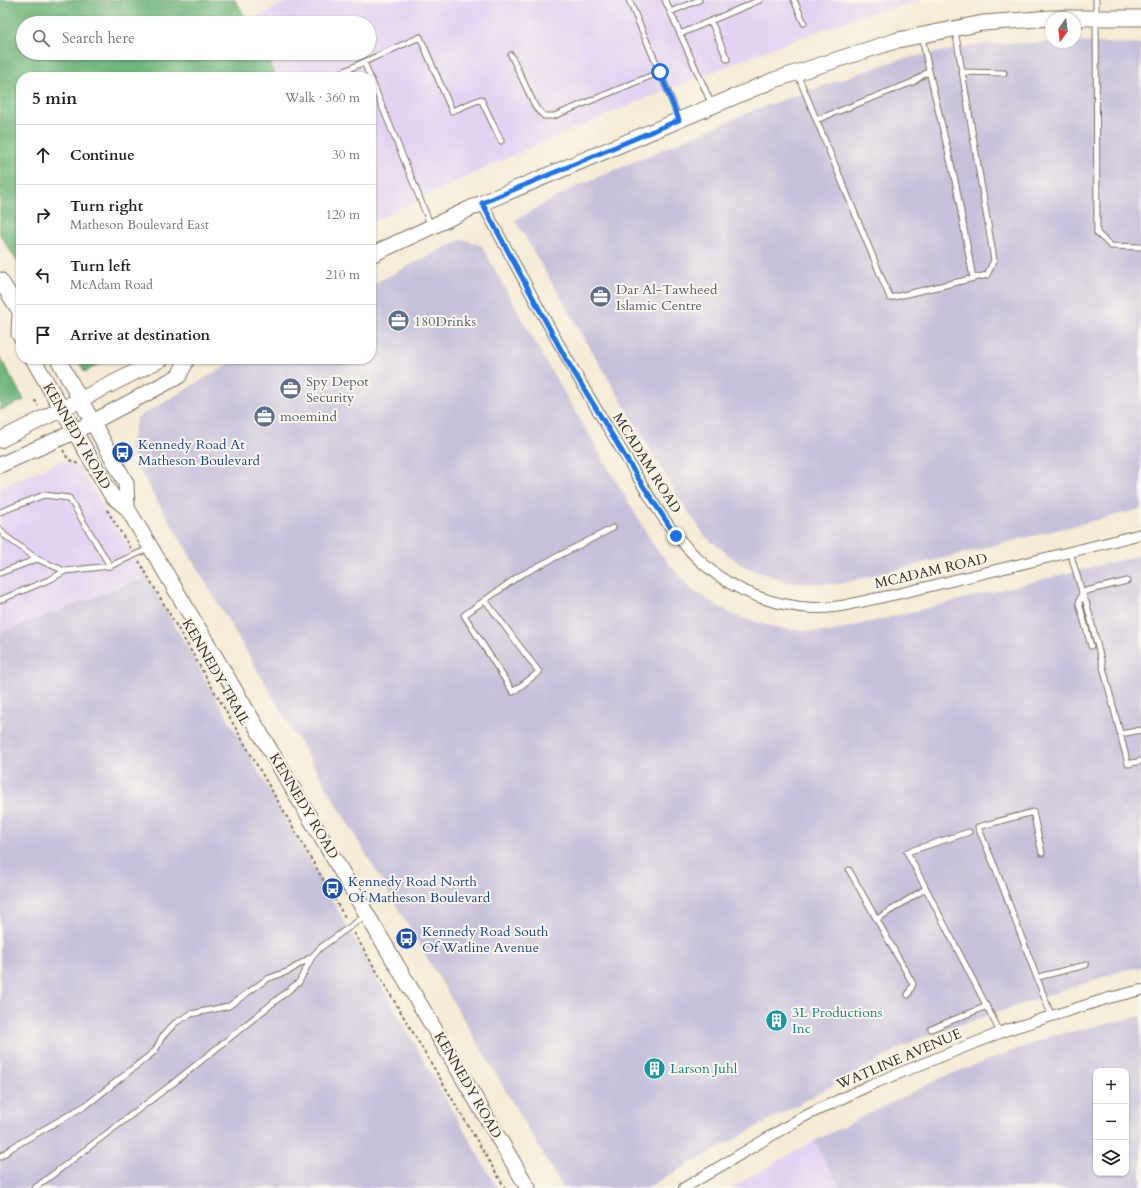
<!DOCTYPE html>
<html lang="en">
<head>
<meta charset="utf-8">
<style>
	:root { --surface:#fff; --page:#f2f2f2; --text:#202124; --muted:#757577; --line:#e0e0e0 }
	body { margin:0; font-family:Cardo,serif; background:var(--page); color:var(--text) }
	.controls { position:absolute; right:12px; bottom:12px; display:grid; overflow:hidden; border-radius:8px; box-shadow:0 1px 3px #0004 }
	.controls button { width:36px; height:36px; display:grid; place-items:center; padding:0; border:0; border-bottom:1px solid var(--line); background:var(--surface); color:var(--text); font:20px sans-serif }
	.compass { position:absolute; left:1045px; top:12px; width:36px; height:36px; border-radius:50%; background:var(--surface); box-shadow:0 1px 3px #0004; rotate:194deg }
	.stop { position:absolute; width:12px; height:12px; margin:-9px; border:3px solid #1a73e8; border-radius:50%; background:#fff }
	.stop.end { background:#1a73e8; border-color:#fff; box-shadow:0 1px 4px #0008 }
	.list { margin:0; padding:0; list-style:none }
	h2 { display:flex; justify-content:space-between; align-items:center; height:52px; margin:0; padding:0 16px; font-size:17px }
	h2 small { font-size:13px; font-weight:400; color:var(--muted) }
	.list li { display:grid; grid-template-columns:26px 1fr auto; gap:12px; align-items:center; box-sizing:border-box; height:60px; padding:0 16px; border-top:1px solid var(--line) }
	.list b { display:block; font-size:15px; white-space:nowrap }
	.list p { margin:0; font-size:13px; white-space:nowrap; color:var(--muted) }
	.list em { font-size:13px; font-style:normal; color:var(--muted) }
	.icon { flex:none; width:22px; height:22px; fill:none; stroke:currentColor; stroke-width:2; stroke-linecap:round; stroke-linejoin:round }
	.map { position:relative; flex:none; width:1141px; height:1188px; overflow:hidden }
	.search { position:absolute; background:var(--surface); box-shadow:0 1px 3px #0004; left:16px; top:16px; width:360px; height:44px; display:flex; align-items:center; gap:10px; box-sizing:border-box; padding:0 14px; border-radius:22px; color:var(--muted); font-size:15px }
	.panel { position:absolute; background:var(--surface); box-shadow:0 1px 3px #0004; left:16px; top:72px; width:360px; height:292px; border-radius:16px }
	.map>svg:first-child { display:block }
</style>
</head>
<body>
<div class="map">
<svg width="1141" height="1188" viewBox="0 0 1141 1188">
	<rect width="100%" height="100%" fill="#fbf7ec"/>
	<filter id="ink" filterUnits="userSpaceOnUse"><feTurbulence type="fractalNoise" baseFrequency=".025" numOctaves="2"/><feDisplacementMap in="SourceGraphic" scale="8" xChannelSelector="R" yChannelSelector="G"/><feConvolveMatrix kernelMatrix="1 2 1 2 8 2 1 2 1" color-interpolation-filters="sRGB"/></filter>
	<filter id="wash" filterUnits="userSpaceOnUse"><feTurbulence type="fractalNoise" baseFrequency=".012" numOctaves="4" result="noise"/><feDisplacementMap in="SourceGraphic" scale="16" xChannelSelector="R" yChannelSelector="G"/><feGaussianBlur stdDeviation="0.9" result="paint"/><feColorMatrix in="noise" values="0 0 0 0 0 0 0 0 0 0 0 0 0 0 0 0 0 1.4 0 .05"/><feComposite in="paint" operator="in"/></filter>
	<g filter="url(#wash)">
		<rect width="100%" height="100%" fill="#f5ebd6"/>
		<path fill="#e3d3f2" d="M292,0h632l-57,14 -77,27 -160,64 -139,60 -120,58v-146h-95l-12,-24h105v-30h-120l-1,-3z
			M61,461l14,3 5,5 67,108 -147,56v-146z
			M814,1141l26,47h-110z"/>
		<path fill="#c6c0da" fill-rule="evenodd" d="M1069,42l72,2v465l-302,75 -50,-1 -48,-18 -36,-29 -27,-39 -163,-277 60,-33 182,-78 140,-49 85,-16z
			M462,239l20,7 57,104 117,199 37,42 42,25 46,13 49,3 311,-77v412l-20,4 -204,68 -271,149h-83l-425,-720 -8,-21 7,-29 101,-59h133v-74z
			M147,577l350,611h-497v-555z
			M1141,1016v172h-301l-26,-47 127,-63 111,-42zM1096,1071h30v102h-30z"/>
		<path fill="#6eb57a" stroke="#54704c" d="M0,0h235l14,23h-226v30h241l12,24h-255v191l-21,-34z
			M0,357l24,43 -24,10z
			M77,359h31l-23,13z"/>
	</g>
	<g filter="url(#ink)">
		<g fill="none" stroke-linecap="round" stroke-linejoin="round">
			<defs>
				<path id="lane" d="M629,0l31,72
					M665,0l47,105
					M794,0l10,23
					M1096,0l1,233 14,13 30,1
					M670,12l29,-12
					M711,21l16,38
					M680,34l80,-34
					M511,55l25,53 8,8h10l106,-44 19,47
					M364,62l56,-25 32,74 29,-12 20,42
					M929,71l27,114 17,93
					M962,72l42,1
					M797,73l93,225 97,-23 7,-15 -39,-230
					M332,77l32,-15 6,15
					M371,79l60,147
					M816,120l97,-38 16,-11 -7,-34
					M0,512l44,-17 25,3 41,68
					M0,529l4,6 33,24 28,12 45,-5 40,-18
					M1070,552l12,40 45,-11
					M0,573l37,-14
					M1082,592l5,13 41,159 13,-3
					M1082,592l-3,11 12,43
					M0,600l51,-21 14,-8
					M485,600l54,72 -26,20 -49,-77 55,-39 94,-48
					M1121,734l20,-4
					M969,832l-62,20 93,180
					M1042,853l-9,-41 -55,15 19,45 54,143
					M849,870l64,114 -5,11
					M877,919l48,-30
					M1038,977l48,-12
					M931,1029l56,-23
					M0,1157l13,-10 75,-43 67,-53 7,-14 13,-14 16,-9 38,-8 38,-27 22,-8 22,-14
					M35,1188l141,-107 123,-99 13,-25 8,-9 45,-32"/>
				<path id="street" d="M482,203c44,82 88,164 137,243 25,41 51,91 88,121 29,25 68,39 106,41 21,1 41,-5 61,-9 25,-5 49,-11 73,-17 65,-16 130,-31 194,-48
					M684,1188l117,-70 69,-33 137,-55 102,-32 32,-8"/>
				<path id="secondary" d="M1055,18h86
					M371,255l111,-52 292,-123 124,-40 85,-17 68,-5
					M0,280l21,33
					M20,312l-1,22 2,3
					M33,359l79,137 15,12 24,40 377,640
					M58,359l68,124 1,25
					M0,440l161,-81
					M0,465l74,-33 105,-56 8,-17"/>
			</defs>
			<use href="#lane" stroke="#7c6e5e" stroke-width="7"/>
			<use href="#street" stroke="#7c6e5e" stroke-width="12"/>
			<use href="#secondary" stroke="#7c6e5e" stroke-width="17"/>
			<path stroke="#7c6e5e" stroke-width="2" stroke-dasharray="3 3" stroke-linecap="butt" d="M35,400l3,6
				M63,450l5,9 10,5
				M107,510l24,39
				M139,561l207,358
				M354,933l151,255"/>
			<use href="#lane" stroke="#fff" stroke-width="5"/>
			<use href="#street" stroke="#fff" stroke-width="10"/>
			<use href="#secondary" stroke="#fff" stroke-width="15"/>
		</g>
	</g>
	<g fill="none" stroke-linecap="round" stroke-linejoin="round" filter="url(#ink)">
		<path stroke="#1a73e8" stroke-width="5" d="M660,72l19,48 -197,83 84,156 72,119 38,58"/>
	</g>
	<defs>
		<symbol id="office-disc" viewBox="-11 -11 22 22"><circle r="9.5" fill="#5c6f8a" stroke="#fbf7ec"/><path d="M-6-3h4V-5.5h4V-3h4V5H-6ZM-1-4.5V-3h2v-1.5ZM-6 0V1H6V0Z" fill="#fff"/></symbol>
		<symbol id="bus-disc" viewBox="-11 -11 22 22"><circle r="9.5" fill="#1a4fb4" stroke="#fbf7ec"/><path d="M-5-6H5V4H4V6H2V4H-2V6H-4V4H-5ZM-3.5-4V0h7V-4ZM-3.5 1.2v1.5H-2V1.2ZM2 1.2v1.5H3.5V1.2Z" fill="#fff"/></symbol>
		<symbol id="building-disc" viewBox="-11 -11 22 22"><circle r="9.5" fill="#0f9aa8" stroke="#fbf7ec"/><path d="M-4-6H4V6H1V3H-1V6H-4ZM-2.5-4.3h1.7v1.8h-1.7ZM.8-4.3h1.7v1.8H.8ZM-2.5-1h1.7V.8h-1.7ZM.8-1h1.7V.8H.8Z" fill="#fff"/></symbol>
	</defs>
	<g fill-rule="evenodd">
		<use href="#office-disc" x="588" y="284" width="25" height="25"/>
		<use href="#office-disc" x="386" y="308" width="25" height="25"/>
		<use href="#office-disc" x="278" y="376" width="25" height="25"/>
		<use href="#office-disc" x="252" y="404" width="25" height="25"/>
		<use href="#bus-disc" x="110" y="440" width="25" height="25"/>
		<use href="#bus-disc" x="320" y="876" width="25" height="25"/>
		<use href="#bus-disc" x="394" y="926" width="25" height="25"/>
		<use href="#building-disc" x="764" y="1008" width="25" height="25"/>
		<use href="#building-disc" x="642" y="1056" width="25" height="25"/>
	</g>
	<g text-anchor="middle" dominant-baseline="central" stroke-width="4" stroke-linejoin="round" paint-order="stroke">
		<g font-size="14" fill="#4e5e75" stroke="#fbf7ec" text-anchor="start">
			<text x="616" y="289">Dar Al-Tawheed<tspan x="616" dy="16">Islamic Centre</tspan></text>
			<text x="414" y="321">180Drinks</text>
			<text x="306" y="381">Spy Depot<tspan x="306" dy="16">Security</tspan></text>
			<text x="280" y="416">moemind</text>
		</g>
		<g font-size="14" fill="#3b2a1e" stroke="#fbf7ec">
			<text transform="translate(77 436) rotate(60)">KENNEDY ROAD</text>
			<text transform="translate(647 463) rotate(58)">MCADAM ROAD</text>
			<text transform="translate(931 571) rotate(-13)">MCADAM ROAD</text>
			<text transform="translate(216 672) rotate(60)">KENNEDY TRAIL</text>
			<text transform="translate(304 806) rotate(59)">KENNEDY ROAD</text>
			<text transform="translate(899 1059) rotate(-23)">WATLINE AVENUE</text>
			<text transform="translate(468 1085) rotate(60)">KENNEDY ROAD</text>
		</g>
		<g font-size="14" fill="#164399" stroke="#fbf7ec" text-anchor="start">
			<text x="138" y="444">Kennedy Road At<tspan x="138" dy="16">Matheson Boulevard</tspan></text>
			<text x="348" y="881">Kennedy Road North<tspan x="348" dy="16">Of Matheson Boulevard</tspan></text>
			<text x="422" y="931">Kennedy Road South<tspan x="422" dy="16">Of Watline Avenue</tspan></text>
		</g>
		<g font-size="14" fill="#0d838f" stroke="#fbf7ec" text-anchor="start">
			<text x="792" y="1012">3L Productions<tspan x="792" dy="16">Inc</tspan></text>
			<text x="670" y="1068">Larson Juhl</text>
		</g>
	</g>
</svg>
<div class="controls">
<button>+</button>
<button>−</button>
<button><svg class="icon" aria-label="layers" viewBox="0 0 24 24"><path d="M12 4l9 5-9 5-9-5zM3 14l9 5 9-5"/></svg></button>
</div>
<svg class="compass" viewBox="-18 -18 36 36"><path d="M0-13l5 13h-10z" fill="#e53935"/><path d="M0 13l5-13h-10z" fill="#757577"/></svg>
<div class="stop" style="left:660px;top:72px"></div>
<div class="stop end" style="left:676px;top:536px"></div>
<div class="search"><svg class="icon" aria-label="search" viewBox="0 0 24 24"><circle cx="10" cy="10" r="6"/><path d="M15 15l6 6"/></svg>Search here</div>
<section class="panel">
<h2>5 min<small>Walk · 360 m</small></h2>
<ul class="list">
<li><svg class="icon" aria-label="ahead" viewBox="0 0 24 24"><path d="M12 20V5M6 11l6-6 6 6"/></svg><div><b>Continue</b></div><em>30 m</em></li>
<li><svg class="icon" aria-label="right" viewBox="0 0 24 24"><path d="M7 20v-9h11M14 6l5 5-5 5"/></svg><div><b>Turn right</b><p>Matheson Boulevard East</p></div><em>120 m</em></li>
<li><svg class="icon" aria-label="left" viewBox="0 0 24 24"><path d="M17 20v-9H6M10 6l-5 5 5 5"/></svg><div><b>Turn left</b><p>McAdam Road</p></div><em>210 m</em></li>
<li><svg class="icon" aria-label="arrive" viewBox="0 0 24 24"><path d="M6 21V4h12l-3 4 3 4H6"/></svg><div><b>Arrive at destination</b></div></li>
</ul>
</section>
</div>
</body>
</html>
